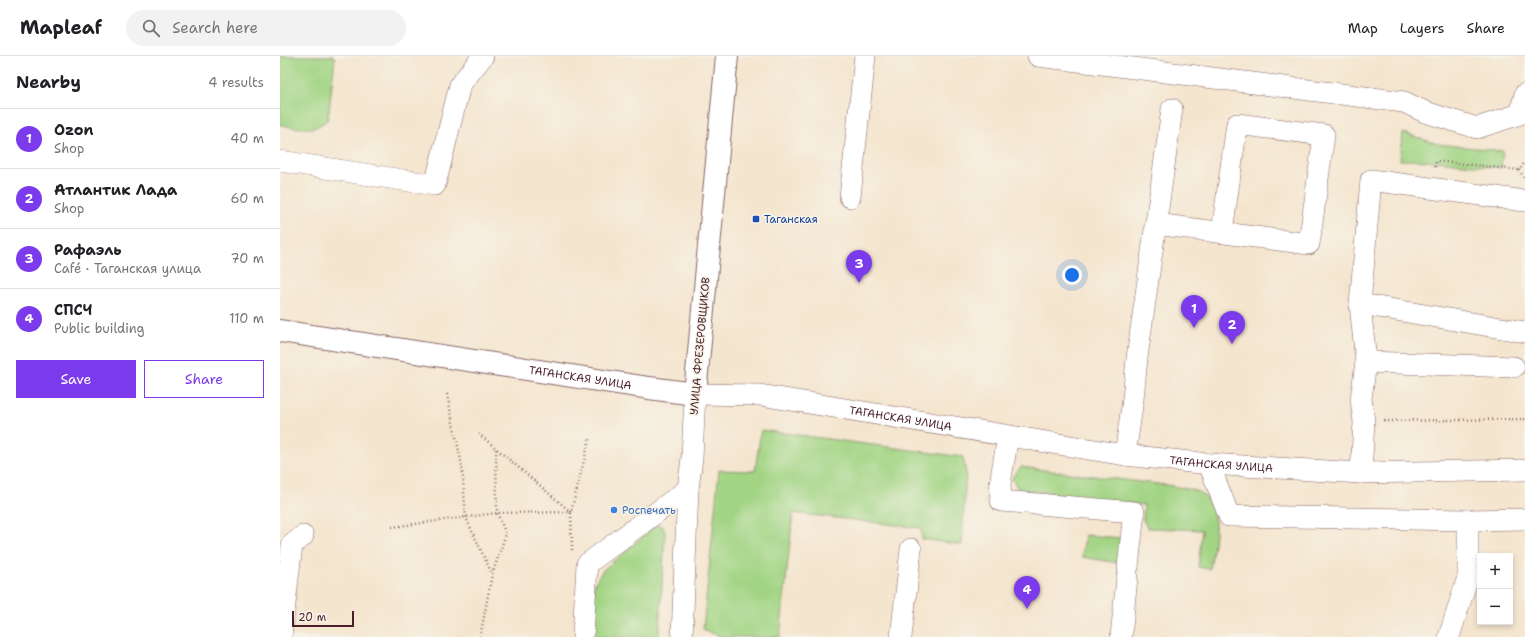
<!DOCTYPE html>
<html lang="en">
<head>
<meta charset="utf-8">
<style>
	:root { --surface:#fff; --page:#f2f2f2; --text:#202124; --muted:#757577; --line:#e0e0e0; --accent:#7c3aed }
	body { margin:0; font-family:"Shantell Sans",sans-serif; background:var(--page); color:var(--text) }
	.controls { position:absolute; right:12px; bottom:12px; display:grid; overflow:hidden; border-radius:0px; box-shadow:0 2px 6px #0003 }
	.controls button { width:36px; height:36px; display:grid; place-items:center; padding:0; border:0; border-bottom:1px solid var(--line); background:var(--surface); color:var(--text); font:20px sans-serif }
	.scale { position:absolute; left:12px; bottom:10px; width:62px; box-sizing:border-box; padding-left:4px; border:2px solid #4a1f2b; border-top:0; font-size:11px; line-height:14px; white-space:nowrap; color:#4a1f2b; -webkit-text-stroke:3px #f7f3e8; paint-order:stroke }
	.you { position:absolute; left:792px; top:219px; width:14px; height:14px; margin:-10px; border:3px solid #fff; border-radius:50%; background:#1a73e8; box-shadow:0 0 0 6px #1a73e833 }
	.badge { display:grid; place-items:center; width:26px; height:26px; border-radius:50%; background:var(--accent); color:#fff; font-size:13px; font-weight:700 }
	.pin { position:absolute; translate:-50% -33px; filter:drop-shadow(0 1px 2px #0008) }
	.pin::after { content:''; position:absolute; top:21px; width:14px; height:12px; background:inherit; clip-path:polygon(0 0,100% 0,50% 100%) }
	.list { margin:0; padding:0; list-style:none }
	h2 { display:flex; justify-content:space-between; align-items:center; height:52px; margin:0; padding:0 16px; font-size:17px }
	h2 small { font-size:13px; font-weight:400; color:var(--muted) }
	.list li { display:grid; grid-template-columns:26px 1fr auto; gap:12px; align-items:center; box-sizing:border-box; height:60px; padding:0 16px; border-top:1px solid var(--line) }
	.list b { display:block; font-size:15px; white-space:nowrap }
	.list p { margin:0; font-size:13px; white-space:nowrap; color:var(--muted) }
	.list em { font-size:13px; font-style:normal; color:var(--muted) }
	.actions { display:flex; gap:8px; padding:12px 16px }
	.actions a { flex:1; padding:9px 0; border:1px solid var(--accent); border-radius:0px; text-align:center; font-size:14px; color:var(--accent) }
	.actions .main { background:var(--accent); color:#fff }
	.icon { flex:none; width:22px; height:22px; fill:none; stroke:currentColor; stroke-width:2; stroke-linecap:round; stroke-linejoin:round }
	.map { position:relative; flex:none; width:1245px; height:581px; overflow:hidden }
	header { display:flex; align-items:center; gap:24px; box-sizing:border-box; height:56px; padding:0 20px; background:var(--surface); border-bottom:1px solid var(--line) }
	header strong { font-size:19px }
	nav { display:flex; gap:22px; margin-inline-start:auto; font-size:14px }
	.search { width:280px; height:36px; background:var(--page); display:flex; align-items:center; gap:10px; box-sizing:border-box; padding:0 14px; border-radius:22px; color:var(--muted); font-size:15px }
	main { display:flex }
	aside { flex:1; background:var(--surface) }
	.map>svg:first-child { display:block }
</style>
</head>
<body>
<header>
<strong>Mapleaf</strong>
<div class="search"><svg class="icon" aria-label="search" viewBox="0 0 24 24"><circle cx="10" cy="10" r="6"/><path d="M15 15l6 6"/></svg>Search here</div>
<nav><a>Map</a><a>Layers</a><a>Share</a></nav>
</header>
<main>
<aside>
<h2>Nearby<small>4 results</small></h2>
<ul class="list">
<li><span class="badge">1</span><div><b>Ozon</b><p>Shop</p></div><em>40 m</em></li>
<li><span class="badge">2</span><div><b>Атлантик Лада</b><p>Shop</p></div><em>60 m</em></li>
<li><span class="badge">3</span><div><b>Рафаэль</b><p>Café · Таганская улица</p></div><em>70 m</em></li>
<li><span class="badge">4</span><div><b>СПСЧ</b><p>Public building</p></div><em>110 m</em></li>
</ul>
<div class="actions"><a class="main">Save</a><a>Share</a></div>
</aside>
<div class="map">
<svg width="1245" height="581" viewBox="0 0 1245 581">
	<rect width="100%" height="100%" fill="#f7f3e8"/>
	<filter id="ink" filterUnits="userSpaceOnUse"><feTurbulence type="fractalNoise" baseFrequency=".025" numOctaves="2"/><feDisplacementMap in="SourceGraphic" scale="8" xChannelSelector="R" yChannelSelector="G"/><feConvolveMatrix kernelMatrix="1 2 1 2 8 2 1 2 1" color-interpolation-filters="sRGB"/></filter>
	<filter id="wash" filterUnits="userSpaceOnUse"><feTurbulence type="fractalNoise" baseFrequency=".012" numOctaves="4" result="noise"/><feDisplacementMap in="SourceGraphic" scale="16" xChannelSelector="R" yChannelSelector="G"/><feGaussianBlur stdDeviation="0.9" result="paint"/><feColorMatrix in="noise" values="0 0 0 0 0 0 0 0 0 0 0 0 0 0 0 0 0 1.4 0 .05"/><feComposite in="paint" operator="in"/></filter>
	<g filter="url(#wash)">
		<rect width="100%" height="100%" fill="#f4e5ce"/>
		<path fill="#a1d483" stroke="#767a57" d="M0,0h53l2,2 -7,61c-15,15 -29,8 -48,6z
			M1123,77l35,11 65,7 -2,17 -65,-7 -36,-1z
			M481,374l202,27 3,15 -4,73 -40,-6 -1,-11 -128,-15 -13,124h-59l-18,-8 16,-159 36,1z
			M741,411l152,19c8,2 23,3 30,9 20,16 10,52 7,74l-12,-2 4,-37 -54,-2 -5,-8 1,-15 -126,-16 -6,-11z
			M378,468l5,3 2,6 -6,104h-68l4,-54 8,-13z
			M805,479l37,3 -4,25 -36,-6z"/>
	</g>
	<g filter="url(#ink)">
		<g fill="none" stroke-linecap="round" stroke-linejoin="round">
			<defs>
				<g id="minor">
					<path d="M758,0l366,46 21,10 52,16 43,-14 5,-20"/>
					<path d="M0,105l155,24 25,-100 23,-29"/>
					<path d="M570,141l15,-141"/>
					<path d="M876,168l153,20 15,-109 -87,-11 -15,108"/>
					<path d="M1080,248l165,28"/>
					<path d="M1086,306l148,5"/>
					<path d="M728,380l-8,48 1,17 133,11 -6,55"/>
					<path d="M845,399l8,-56 4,-41 35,-249"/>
					<path d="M929,408l20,52 239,4 57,-1"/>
					<path d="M1081,417l3,-51 -3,-23 5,-37 -6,-58 11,-124 154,21"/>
					<path d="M1,581l11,-92 11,-9"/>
					<path d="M303,581l4,-73 101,-75"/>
					<path id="s1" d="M402,581l6,-148 4,-31 3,-64 65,1 365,60 84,9 152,9 164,-3"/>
					<path d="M621,581l10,-88"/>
					<path d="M841,581l6,-60"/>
					<path d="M1169,581l19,-60v-57"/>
				</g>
				<g id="major">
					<path id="s2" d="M0,275l369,57 46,6 32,-338"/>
				</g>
			</defs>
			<use href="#minor" stroke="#866464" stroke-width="22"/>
			<use href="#major" stroke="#866464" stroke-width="24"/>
			<path stroke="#866464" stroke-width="2.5" stroke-dasharray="1 3" stroke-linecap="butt" d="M1155,111l1,-6 83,9 6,-8
				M1239,114l6,9
				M167,338l15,72 4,52 26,56
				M1104,365l141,-2
				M112,471l105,-14 74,-1 -92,-78
				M292,494l-1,-38 19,-75
				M200,581l12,-62 14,-41 -9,-21 -1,-64"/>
			<use href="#minor" stroke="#fff" stroke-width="21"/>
			<use href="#major" stroke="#fff" stroke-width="22"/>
		</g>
	</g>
	<rect fill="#1a4fb4" stroke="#f7f3e8" stroke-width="1.5" x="472" y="159" width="8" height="8" rx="2"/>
	<circle fill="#3f7fe0" stroke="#f7f3e8" stroke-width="1.5" cx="334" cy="454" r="4"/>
	<g text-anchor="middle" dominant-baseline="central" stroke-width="3" stroke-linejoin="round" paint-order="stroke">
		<g font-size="11" fill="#164399" stroke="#f7f3e8" text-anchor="start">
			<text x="484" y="163">Таганская</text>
		</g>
		<g font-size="11" fill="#4a1f2b" stroke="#f7f3e8">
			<text transform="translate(420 290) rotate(-85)">УЛИЦА ФРЕЗЕРОВЩИКОВ</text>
			<text stroke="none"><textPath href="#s2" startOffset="304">ТАГАНСКАЯ УЛИЦА</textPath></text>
			<text stroke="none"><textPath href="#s1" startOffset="451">ТАГАНСКАЯ УЛИЦА</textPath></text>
			<text stroke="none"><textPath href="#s1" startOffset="775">ТАГАНСКАЯ УЛИЦА</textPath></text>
		</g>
		<g font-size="11" fill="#366cbe" stroke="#f7f3e8" text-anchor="start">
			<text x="342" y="454">Роспечать</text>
		</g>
	</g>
</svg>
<div class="controls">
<button>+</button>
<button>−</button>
</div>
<div class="scale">20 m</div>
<div class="you"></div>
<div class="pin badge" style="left:914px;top:272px">1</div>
<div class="pin badge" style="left:952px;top:288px">2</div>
<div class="pin badge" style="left:579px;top:227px">3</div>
<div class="pin badge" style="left:747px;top:553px">4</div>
</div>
</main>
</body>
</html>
